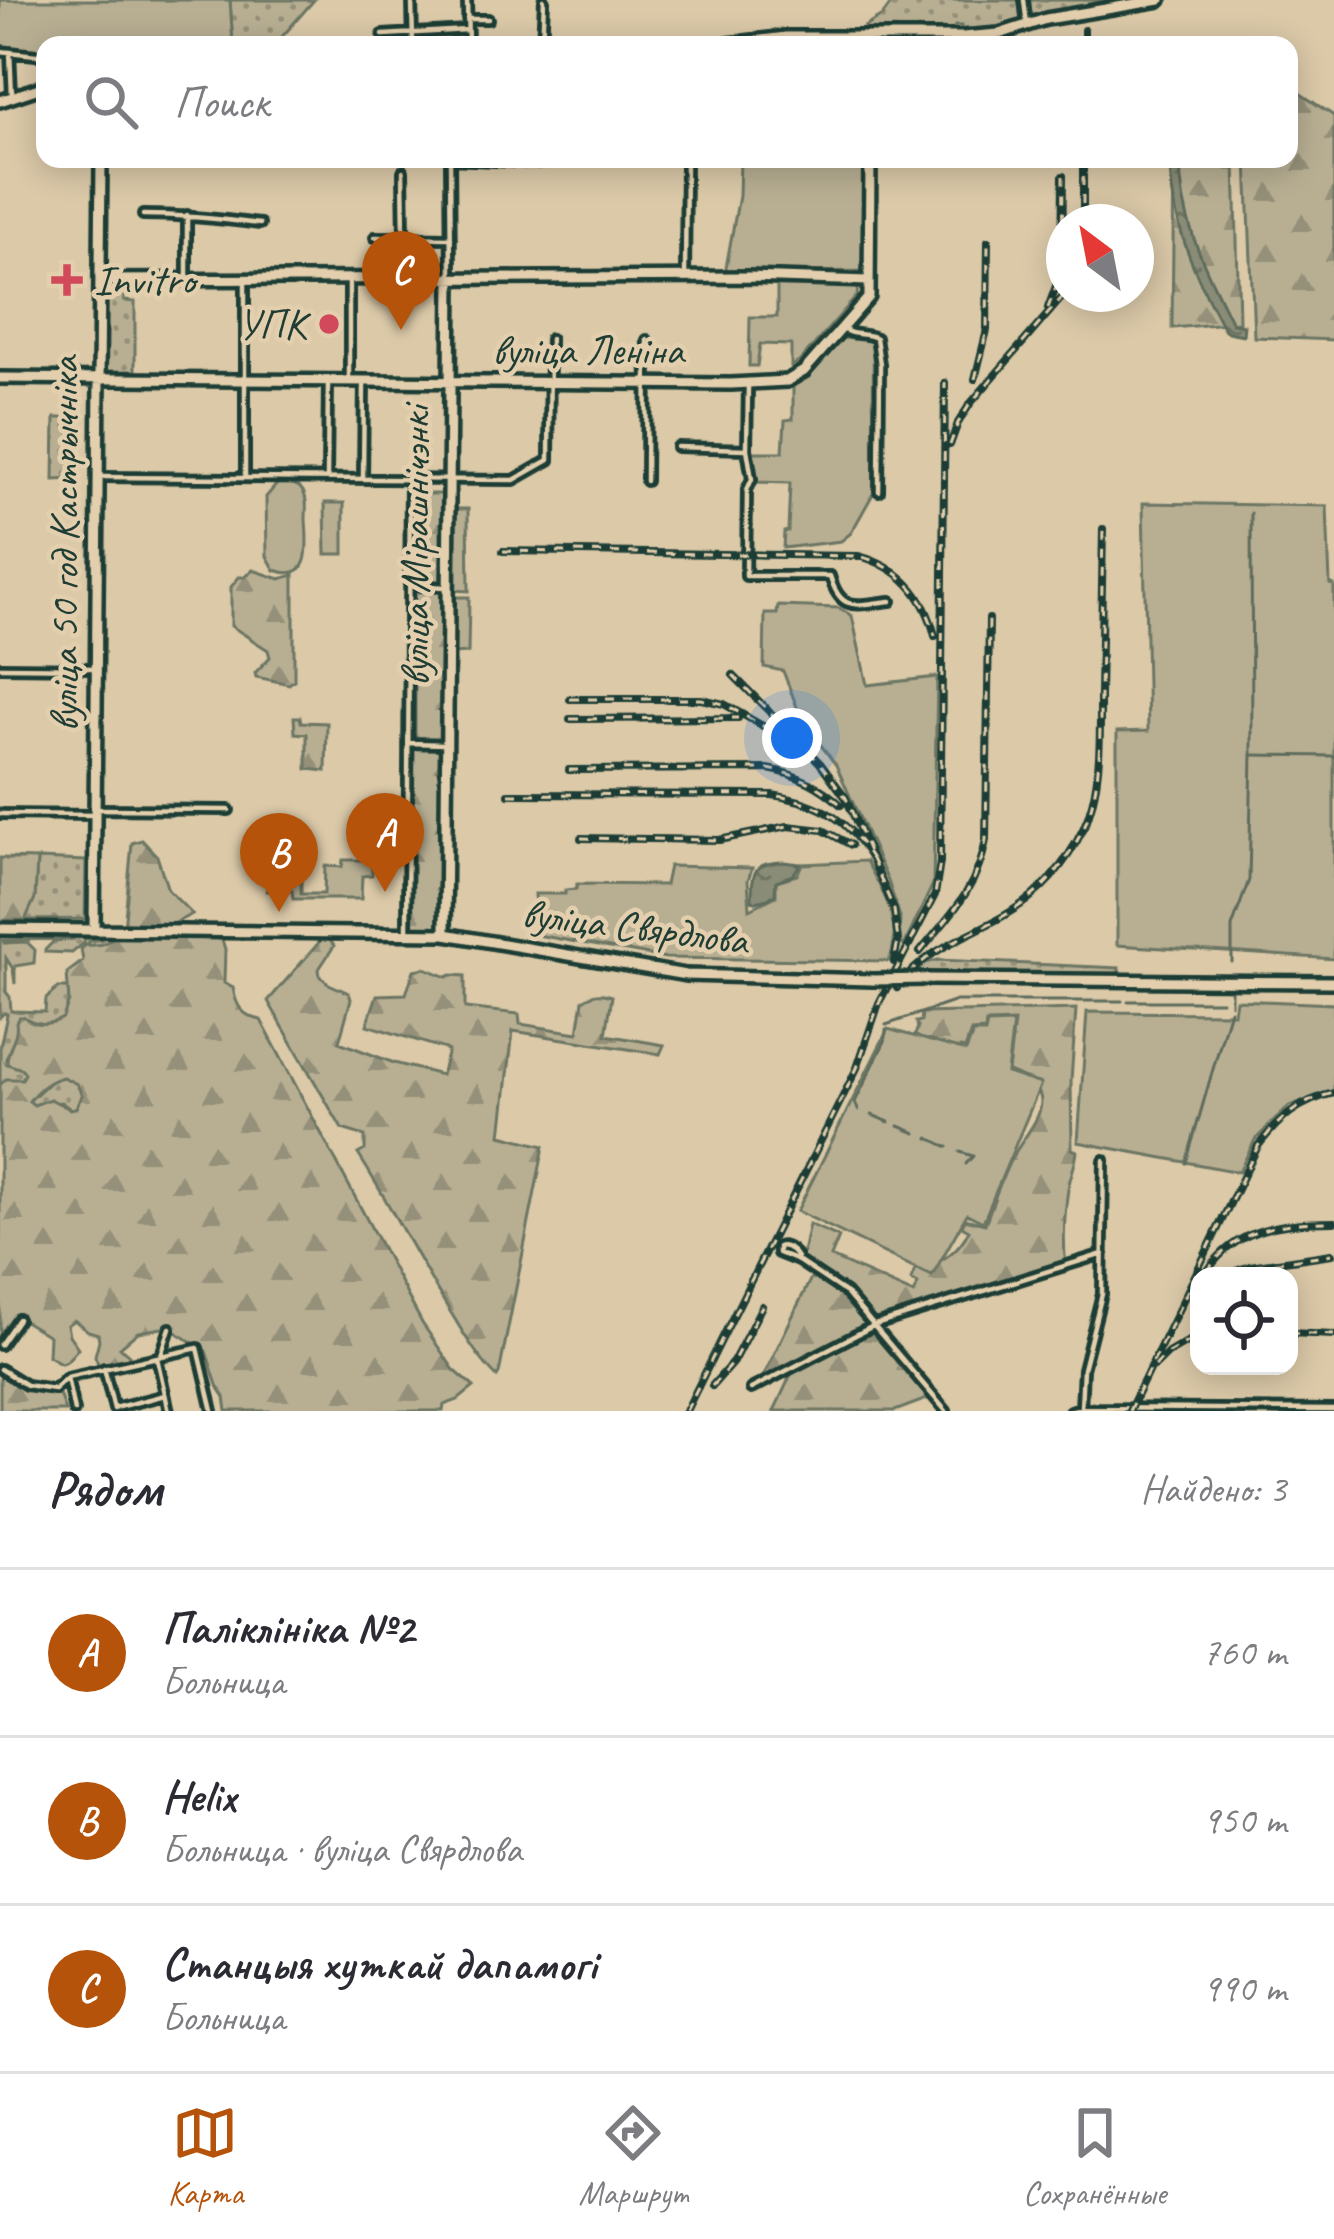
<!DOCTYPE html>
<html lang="ru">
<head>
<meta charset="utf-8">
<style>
	:root { --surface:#fff; --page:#f7f7f7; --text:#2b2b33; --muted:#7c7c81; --line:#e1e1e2; --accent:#b45309 }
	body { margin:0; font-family:Caveat,sans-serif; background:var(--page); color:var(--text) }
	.controls { position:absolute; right:36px; bottom:36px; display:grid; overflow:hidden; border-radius:24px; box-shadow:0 6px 30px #0003 }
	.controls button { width:108px; height:108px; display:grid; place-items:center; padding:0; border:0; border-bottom:3px solid var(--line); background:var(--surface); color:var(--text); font:60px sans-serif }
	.compass { position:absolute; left:1046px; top:204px; width:108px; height:108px; border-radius:50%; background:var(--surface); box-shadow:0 6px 30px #0003; rotate:328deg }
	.you { position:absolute; left:792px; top:738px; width:42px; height:42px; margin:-30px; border:9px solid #fff; border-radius:50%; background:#1a73e8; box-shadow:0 0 0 18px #1a73e833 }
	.badge { display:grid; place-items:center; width:78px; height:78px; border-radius:50%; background:var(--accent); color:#fff; font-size:39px; font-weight:700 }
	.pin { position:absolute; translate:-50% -99px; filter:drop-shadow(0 3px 6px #0008) }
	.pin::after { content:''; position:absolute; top:63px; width:42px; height:36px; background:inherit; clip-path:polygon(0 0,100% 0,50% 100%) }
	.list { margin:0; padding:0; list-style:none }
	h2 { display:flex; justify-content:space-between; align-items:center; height:156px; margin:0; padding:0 48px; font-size:51px }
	h2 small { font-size:39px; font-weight:400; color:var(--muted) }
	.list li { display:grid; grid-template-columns:78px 1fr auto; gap:36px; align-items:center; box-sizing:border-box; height:168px; padding:0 48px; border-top:3px solid var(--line) }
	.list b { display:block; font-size:45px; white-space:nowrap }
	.list p { margin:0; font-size:39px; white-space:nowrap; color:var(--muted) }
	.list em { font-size:39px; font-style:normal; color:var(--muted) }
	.icon { flex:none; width:66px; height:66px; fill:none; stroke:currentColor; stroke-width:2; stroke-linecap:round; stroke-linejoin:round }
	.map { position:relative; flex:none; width:1334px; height:1411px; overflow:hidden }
	.search { position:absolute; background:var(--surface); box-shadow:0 6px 30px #0003; left:36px; right:36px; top:36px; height:132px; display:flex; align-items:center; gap:30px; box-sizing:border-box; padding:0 42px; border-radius:24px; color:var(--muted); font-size:45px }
	.sheet { height:660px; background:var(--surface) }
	nav { display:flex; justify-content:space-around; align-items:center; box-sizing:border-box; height:168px; border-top:3px solid var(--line); background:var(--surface); font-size:33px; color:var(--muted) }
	nav a { display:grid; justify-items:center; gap:6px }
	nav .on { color:var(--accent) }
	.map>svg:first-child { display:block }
</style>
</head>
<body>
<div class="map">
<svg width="1334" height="1411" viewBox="0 0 1334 1411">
	<defs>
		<pattern id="grass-dots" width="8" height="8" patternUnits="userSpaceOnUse" patternTransform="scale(3)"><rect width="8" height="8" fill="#b8af93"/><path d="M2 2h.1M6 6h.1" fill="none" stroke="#959079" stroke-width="1.8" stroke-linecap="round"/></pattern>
		<pattern id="forest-firs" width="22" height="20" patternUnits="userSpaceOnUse" patternTransform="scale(3)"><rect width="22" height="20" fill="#b8af93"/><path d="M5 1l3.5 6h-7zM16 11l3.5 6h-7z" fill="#959079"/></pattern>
		<pattern id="water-ripples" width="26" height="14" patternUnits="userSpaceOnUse" patternTransform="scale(3)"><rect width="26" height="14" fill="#898c76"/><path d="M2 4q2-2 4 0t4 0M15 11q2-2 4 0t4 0" fill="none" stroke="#6f7462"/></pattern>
	</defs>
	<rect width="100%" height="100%" fill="#dbc9a8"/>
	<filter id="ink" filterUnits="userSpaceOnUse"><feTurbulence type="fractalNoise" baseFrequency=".00833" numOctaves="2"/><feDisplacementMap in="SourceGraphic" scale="24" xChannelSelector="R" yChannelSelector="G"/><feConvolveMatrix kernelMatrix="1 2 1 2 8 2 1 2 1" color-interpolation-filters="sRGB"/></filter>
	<g filter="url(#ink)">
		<path fill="url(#grass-dots)" stroke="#6c7664" stroke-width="3" d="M230,0h84l-33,38 -1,7h-47z
			M894,0h240l-138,30 -35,3v-7h-6l-1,6h-90v-5l18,-11z
			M124,283v18l11,1v69h-32l1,-87z
			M55,418h20v61l-21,1z
			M37,859l49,2 -1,58 -60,1 10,-22z
			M116,933c-8,12 -16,13 -30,12l4,-4 12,-2h-17l-1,4 -12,10 -27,-1v-2l9,-9 21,-2 -72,1 1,3 23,-1 8,8 -1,13 -19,3v18l-2,-15 -7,-11v34l4,5 1,14 34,1 1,-13 12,-11h10l1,13 -6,17c-12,7 -28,8 -39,-1l-18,42 17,10 2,5 -2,5 -23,5v-37l7,-32 -3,-2 -4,4v-83z
			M938,960l181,8v9l-199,-3 -1,-5 6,-6z
			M64,1077l13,7 5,11 -6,13 -6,1 -9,-7 -28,3 -4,-4 24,-22z"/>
		<path fill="url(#forest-firs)" stroke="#6c7664" stroke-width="3" fill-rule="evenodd" d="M1289,86l45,30v224l-80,-3 -7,-178h42z
			M1174,159h61l4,163 -67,6z
			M414,494h29v89l-29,-1z
			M453,509h15l1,82 -17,-1z
			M253,570l27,9 14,-4v105l-5,4 -33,-7 -1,-4 15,-16 -2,-7 -37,-24v-39l8,-10h6z
			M415,592h29l-2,146h-27z
			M451,597h18l-1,56 -16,1z
			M294,717h6l1,5 26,1 -1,48 -19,-2v-35l-12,-1z
			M414,746l28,1 -1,184 -29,-2z
			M142,840l15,16 11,34 24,24 -25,13 -43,2 8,-86z
			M0,858l37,1 -2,39 -10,22h-25z
			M343,860h29v15l-10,1 -1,23h-68l-1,-8h-25v-12h34v15h23l1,-28 17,1z
			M116,933l96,3 10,4 3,9 -1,34 9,5c3,18 9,28 28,32l161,303 32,47 20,17 -16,13 -14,5 -1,6h-216l-2,-14 -8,-12 -11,-34 -38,-24 -30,5 -18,15 9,8 -1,5 -25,6h-4l-4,-10 4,-16 -1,-6 -10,-3 -14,-11 -7,5 2,10 9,13 -11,13 -6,2 -13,-7 1,-20 -33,-20 -16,22v-253l6,-6h16l3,-5 -3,-5 -15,-5c-1,-15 12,-27 9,-42l3,-5h5c11,9 27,8 39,1l6,-17 -2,-28 16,-12 -2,-12 5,-4c13,1 22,0 30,-12zM63,1077l14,7 5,11 -6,13 -6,1 -20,-10 -16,6 -5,-4c9,-12 20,-21 34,-24z
			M322,939l8,1 4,6 -15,23 1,7 9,8 20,9 2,6 -12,43 55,21 47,12 7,-24 -3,-2 -78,-24 10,-30 29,-1 8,-24 11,-2 22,9 4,-2 14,1v32l54,6 1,10 58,9 5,-33c10,-7 17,-8 29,-4l-6,39 58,10 -4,9 -147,-23 -12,104 43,11 -45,228 -2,3c-18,-18 -31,-39 -44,-61 -34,-53 -61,-109 -95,-162l7,-4v-14l-23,-7 -74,-128z
			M1076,1009l-5,72 1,68 5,2c-1,13 -7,25 -9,38 -4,27 -5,52 -2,79l-188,57 -29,-32 -48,-31 8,-38 30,13 -8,20 83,37 4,-10 -7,-4 4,-10 8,-7c19,3 38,-16 46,-33l-7,-4 3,-7 20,5c8,-21 15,-43 25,-63 19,-35 60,-68 -2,-89l6,-50 -28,1 -1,8 -14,1 -6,17 -5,-1 -3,5 -28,-9 -14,-9 3,-8 -2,-5 5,-1 1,-8z
			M813,1274l33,23 27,30 -111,52z
			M875,1330l57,67 -37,14h-121l18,-39z
			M0,1372l26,16 32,3 7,20h-65z"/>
		<path fill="#b8af93" stroke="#6c7664" stroke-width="3" d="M0,0h230l3,45h-188v7l-45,-5z
			M740,159h124l-1,112 -138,2 14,-77z
			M777,286h81l-1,10 -58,66 -8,4v-21l-31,-1 -3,22h-8l1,-49h27z
			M838,338l35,2 1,152 -23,41 -10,8 -58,7 1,-16 4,-1 2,-48 -35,-1 -3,-30h31l2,-32 8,-1v-35z
			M285,482c7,2 12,2 17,8 6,8 4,20 4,29 1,24 8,65 -31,51l-8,-14 -1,-59 11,-13z
			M325,503h19v51h-18z
			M1143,503l184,3 3,78 4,1v374l-217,-14v-213l31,-1z
			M778,606l61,2 13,8 15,69 70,-8 -4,207 -29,62 -5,-4 1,-25 -12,-36 -52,-116 -34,-45 -19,-49 -19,-4 1,-53h12z
			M866,861c18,32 38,63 23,100l-223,-3 -129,-23 -2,-41h30v-4l11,-1 1,-5 88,1 4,-19 83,2 -4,12 2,29 26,-13v-15l21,-6 5,-11z
			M1236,1000l98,4v88l-45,14 -34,34 -16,32 -161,-30 9,-130 147,1z
			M1013,1023l-6,50 34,11 -58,138 -16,-8 -35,62 -135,-65 91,-182 78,22 7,-18h12l2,-9z"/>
		<path fill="url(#water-ripples)" stroke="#5f6c5c" stroke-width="3" d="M1170,159h10c0,63 25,109 52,164l12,2 -1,10 -15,-3 -4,-3c-29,-53 -54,-108 -54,-170z
			M784,862l16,2 -7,11 -17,6 -1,13 -7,5 -12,3 -4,-2c0,-29 1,-37 32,-38z"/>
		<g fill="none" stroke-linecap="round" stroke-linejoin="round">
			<path stroke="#5f6c5c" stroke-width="3" d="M1254,755l80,1
				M1232,962v-35l17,-47 3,-125 -1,-242
				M1128,1001h94
				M1231,1004v-17
				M886,1025l70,-24h166
				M858,1110l-3,-8 30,-61 1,-11
				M872,1115l17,7
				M899,1126l17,7
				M929,1138l19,9
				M960,1152l13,4 -7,8
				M1186,1163l44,-153"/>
			<defs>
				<path id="street" d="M412,0l1,45
					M467,0l1,45
					M1024,0l3,25
					M467,19h21
					M383,35l84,-5
					M542,45l2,-45
					M0,51l45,5
					M10,52l2,43
					M403,171l1,66
					M143,215c39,0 78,4 117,9
					M375,237l76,1
					M451,275l-1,-116 87,4 31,-4
					M187,278v-63
					M685,278l1,-119
					M842,328c10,9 23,4 34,10l4,26 -1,127
					M349,379v-96
					M748,386l-1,63 5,30 -5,11 -1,86h84c11,38 27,28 61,25
					M677,447l70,2
					M98,477l416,3 35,-20 1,-121
					M327,477l1,-96
					M245,478v-199
					M363,478l1,-96
					M646,481l1,-141
					M409,585l37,2
					M0,667l96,1
					M409,743l36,1
					M97,809l132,1
					M0,814l95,1
					M407,933l3,-455
					M798,1261c-2,-8 -12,-17 -20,-14v6l20,8 48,32 100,118
					M0,1345l18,-26
					M161,1355l9,-27
					M157,1358l12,53
					M104,1368l10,41
					M0,1369l26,16 28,4 13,-12 7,34
					M67,1377l131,-29 15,63
					M751,1389l124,-64 228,-71
					M114,1408l51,-13
					M1081,1408l2,-39 19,-75 2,-134
					M1070,1411l11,-3 253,2"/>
				<path id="secondary" d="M720,45l66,-8h177l36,-3 47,-15 114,-19
					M0,101l45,-15
					M100,280l649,-3 120,4
					M0,378l731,6 56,-3 17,-10 65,-74 1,-138
					M0,929l445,5 241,41 187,5
					M94,930l7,-771
					M445,934l6,-656
					M925,979l409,3"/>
			</defs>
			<use href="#street" stroke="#1f3d34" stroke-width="14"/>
			<use href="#secondary" stroke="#1f3d34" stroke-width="18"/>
			<use href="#street" stroke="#e3cfad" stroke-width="4.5"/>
			<use href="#secondary" stroke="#e3cfad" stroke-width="9"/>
			<defs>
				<path id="rail" d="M1084,45v-15
					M1083,222v-63
					M1048,308l14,-38 1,-94
					M975,379l12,-49 1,-89
					M950,445l8,-22 12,-19 95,-110
					M503,551l356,5c41,11 66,39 76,80
					M733,675l87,88 26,35 48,112 4,30 -4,22
					M570,699h131l23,5 53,30
					M570,719l168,-1
					M569,770l199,-1c28,5 52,16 73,36
					M509,794l263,1c51,8 77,25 103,69
					M581,838l138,2 69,-14 35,4 28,15
					M920,952c30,-37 58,-64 66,-112l3,-221
					M897,988c38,-51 91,-54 135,-92 26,-21 52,-59 60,-92 9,-34 8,-74 8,-109 1,-56 2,-111 3,-166
					M1207,1272c29,-46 78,-50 127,-50
					M1222,1276l28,-10 82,-12
					M1289,1333l45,2
					M1155,1366l13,-13 31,-18
					M712,1386l21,-24 29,-56
					M686,1411l171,-343 22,-65 56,-108 5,-33 5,-479
					M1129,1411l129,-265c21,-27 41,-45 76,-53"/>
			</defs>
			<use href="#rail" stroke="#1f3d34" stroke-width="8"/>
			<use href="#rail" stroke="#e3cfad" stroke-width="3" stroke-dasharray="9" stroke-linecap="butt"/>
			<defs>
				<path id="secondary-bridge" d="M873,980l52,-1"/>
			</defs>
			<use href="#secondary-bridge" stroke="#1f3d34" stroke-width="18" stroke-linecap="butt"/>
			<use href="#secondary-bridge" stroke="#e3cfad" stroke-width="9"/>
		</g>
	</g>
	<g fill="#d1495b" stroke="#e3cfad" stroke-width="4.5">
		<path d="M61 262h12v12h12v12h-12v12h-12v-12h-12v-12h12z"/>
		<circle cx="329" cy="324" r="12"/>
	</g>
	<g text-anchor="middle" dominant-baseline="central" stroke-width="9" stroke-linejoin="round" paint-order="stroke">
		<g font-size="42" fill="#1f3d34" stroke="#e3cfad" text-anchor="start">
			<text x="94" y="280">Invitro</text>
			<text x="305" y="324" text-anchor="end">УПК</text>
		</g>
		<g font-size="42" fill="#1f3d34" stroke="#e3cfad">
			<text x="588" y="350">вуліца Леніна</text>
			<text transform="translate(64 544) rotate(-90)">вуліца 50 год Кастрычніка</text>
			<text transform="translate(415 546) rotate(-90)">вуліца Мірашнічэнкі</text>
			<text transform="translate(635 927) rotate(7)">вуліца Свярдлова</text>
		</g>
	</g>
</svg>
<div class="controls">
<button><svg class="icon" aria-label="locate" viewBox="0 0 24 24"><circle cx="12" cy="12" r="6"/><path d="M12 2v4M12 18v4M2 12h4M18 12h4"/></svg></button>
</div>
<svg class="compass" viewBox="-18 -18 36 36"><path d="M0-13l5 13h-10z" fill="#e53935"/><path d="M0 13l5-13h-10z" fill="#7c7c81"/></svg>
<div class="you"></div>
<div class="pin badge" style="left:385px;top:892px">A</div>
<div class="pin badge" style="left:279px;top:912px">B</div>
<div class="pin badge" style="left:401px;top:330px">C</div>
<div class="search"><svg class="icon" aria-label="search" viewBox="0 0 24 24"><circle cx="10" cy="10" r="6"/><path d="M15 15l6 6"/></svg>Поиск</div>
</div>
<section class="sheet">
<h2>Рядом<small>Найдено: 3</small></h2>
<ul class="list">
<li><span class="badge">A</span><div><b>Паліклініка №2</b><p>Больница</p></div><em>760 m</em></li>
<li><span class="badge">B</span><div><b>Helix</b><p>Больница · вуліца Свярдлова</p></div><em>950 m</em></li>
<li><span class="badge">C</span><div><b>Станцыя хуткай дапамогі</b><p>Больница</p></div><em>990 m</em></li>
</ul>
</section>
<nav>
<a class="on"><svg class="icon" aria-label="map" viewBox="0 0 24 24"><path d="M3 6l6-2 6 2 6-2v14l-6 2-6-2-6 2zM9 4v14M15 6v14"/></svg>Карта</a>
<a><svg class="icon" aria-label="directions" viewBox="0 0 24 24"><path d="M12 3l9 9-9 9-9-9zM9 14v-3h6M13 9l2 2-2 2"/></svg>Маршрут</a>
<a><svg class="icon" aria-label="saved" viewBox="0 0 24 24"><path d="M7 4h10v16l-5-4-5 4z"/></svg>Сохранённые</a>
</nav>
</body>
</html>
